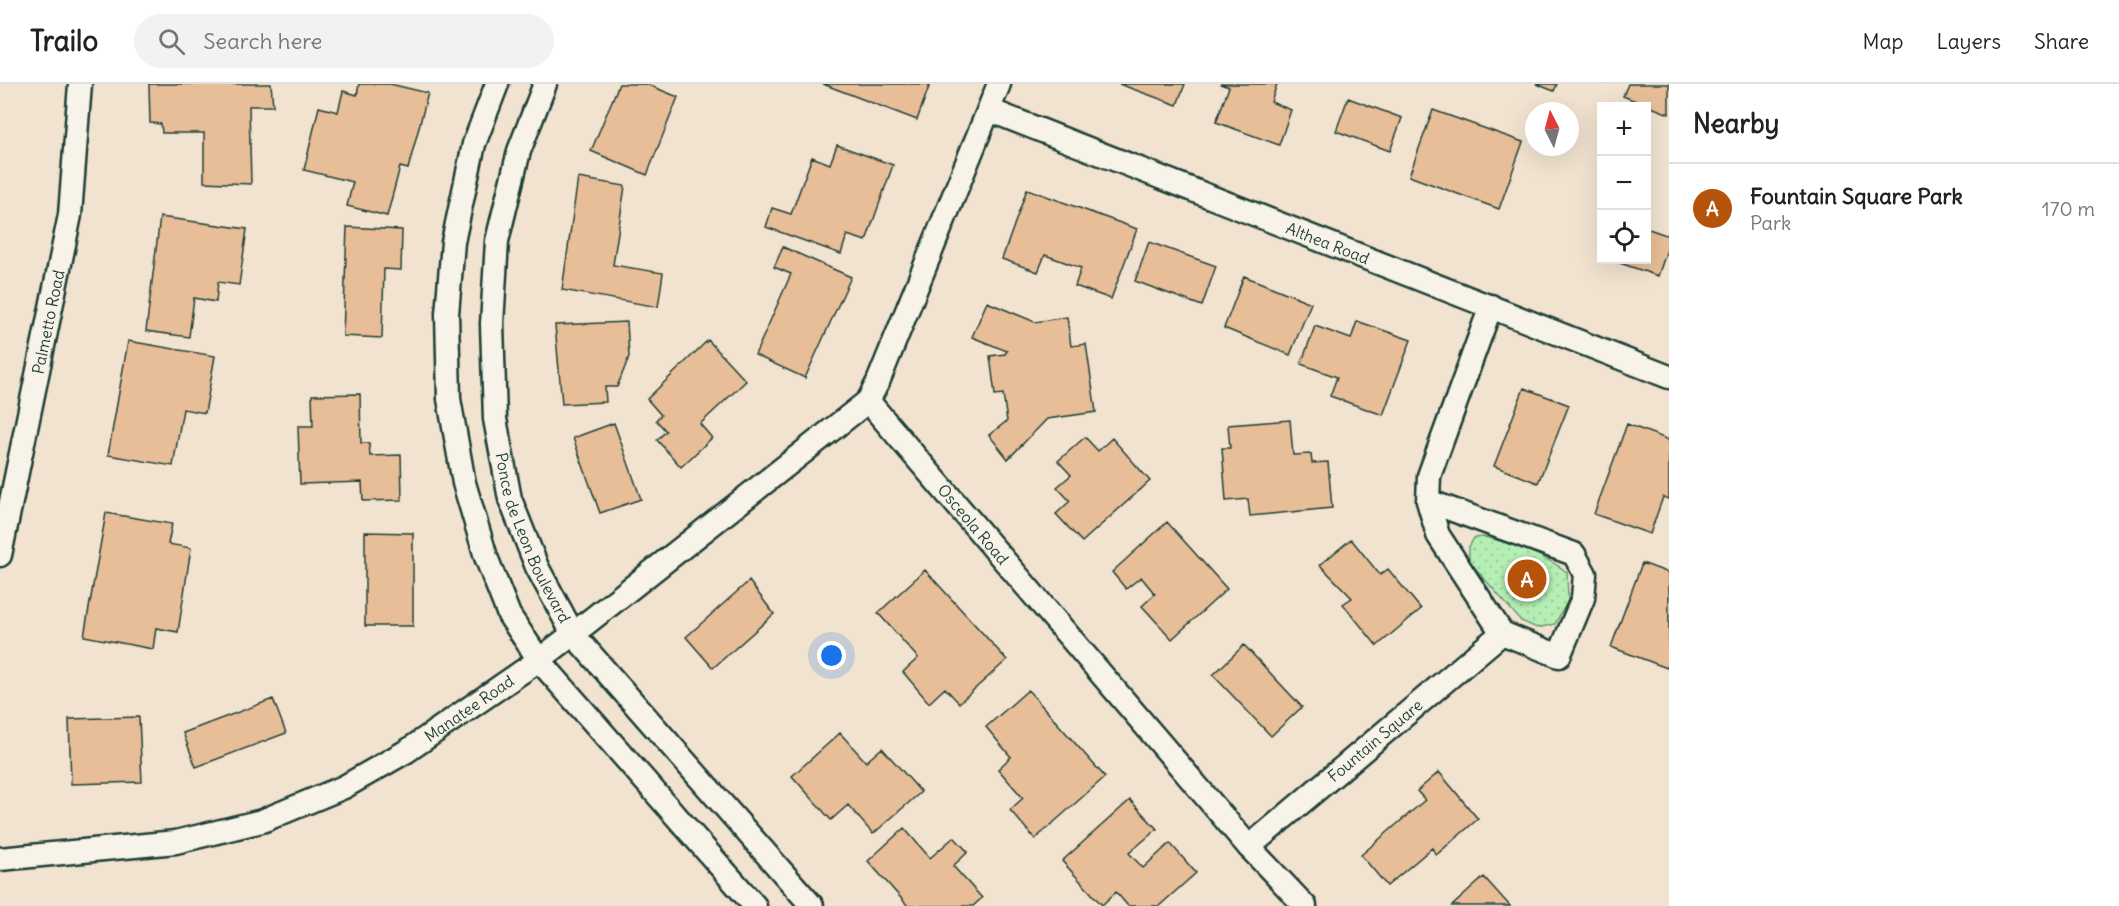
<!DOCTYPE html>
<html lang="en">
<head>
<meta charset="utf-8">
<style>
	:root { --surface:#fff; --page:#f2f2f2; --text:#222; --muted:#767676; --line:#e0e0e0; --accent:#b45309 }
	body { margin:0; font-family:Delius,sans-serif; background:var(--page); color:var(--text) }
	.controls { position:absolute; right:18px; top:18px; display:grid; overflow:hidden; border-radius:0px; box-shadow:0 6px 24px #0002 }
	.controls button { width:54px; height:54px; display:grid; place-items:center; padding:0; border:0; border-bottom:2px solid var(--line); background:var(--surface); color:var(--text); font:30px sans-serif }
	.compass { position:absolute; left:1525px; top:18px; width:54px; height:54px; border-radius:50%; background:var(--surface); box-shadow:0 6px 24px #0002; rotate:354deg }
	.you { position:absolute; left:832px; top:572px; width:21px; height:21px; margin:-15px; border:4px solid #fff; border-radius:50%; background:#1a73e8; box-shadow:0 0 0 9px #1a73e833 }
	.badge { display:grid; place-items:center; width:39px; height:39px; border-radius:50%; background:var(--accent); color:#fff; font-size:20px; font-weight:700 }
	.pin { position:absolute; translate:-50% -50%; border:3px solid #fff; box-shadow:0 2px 6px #0006 }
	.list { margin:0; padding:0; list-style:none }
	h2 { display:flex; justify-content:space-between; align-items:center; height:78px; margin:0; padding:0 24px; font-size:26px }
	h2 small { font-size:20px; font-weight:400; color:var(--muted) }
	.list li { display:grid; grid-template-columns:39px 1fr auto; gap:18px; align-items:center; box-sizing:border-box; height:90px; padding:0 24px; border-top:2px solid var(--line) }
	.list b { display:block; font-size:22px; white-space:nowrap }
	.list p { margin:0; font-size:20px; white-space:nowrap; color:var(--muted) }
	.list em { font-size:20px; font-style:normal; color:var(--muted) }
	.icon { flex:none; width:33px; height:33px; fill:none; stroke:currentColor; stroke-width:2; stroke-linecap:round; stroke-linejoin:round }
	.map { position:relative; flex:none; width:1669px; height:822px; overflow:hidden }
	header { display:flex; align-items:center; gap:36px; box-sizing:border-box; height:84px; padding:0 30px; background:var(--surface); border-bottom:2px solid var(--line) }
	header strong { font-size:28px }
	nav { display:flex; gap:33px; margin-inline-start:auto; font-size:21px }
	.search { width:420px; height:54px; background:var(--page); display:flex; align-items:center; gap:15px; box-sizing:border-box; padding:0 21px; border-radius:33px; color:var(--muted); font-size:22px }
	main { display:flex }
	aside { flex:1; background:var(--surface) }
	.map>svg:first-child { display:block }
</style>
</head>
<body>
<header>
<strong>Trailo</strong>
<div class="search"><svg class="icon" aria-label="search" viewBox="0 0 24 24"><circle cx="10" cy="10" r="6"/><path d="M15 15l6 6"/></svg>Search here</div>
<nav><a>Map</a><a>Layers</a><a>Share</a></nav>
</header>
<main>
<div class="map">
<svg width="1669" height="822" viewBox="0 0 1669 822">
	<defs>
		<pattern id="park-dots" width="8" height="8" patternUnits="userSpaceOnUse" patternTransform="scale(1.5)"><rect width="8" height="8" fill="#b5efb4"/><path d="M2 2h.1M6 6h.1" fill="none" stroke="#9bce9b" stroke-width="1.8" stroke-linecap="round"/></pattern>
	</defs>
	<rect width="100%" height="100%" fill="#f2e3d0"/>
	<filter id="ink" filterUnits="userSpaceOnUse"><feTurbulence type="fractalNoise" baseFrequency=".0167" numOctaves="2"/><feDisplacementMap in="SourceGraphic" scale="12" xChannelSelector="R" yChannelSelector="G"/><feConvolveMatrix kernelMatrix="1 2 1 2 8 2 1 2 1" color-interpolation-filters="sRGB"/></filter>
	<g filter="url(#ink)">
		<path fill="url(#park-dots)" stroke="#6a9674" stroke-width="1.5" d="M1484,453c26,5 62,19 83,35l1,28 -13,24 -18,4 -16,-7 -52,-60v-14l5,-9z"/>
		<path fill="#e7be97" stroke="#1f3d34" stroke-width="1.5" d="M149,0h122l2,22h-24l2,78 -47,-2v-49h-42l-1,-9 -11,-1z
			M359,0h31l38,9 -20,76 -8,-2 -13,49 -40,-10 6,-24 -49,-12 15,-63 19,5 5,-21 14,4z
			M619,0h27l32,13 -31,78 -56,-24z
			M823,0h107l-13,36z
			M1119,0h66l-8,21z
			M1220,0h57l-6,18 20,8 -12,35 -63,-23 13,-35z
			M1536,0h21l-3,7z
			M1628,0h41v30l-46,-18z
			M1348,14l54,20 -12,33 -54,-20z
			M1433,26l90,32 -24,67 -90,-33z
			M837,61l56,20 -27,76 -19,-6 -6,19 -75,-27 6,-19 19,6 21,-57 18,7z
			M578,94l47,8 -12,79 50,8 -5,34 -96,-17z
			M1027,105l110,40 -26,70 -36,-13 6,-18 -36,-13 -7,17 -36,-13z
			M160,133l87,12 -8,56 -21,-3 -2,20 -22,-4 -5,39 -43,-6z
			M347,143l55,3 -1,40 -17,-1 -2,69 -39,-2z
			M1646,144l23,8v8l-11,32 -47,-16h35z
			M1149,158l67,24 -14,40 -67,-25z
			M783,163l68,30 -46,101 -50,-23 36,-81 -17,-7z
			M1244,192l67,27 -21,52 -66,-27z
			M987,218l48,20 32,-5 4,29 15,-2 10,68 -49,7 -39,40 -19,-24 18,-14 -4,-27 -8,1 -5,-39 15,-2 2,-3 -35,-14z
			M1357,237l54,19 -28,75 -53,-19 7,-19 -36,-13 14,-38 36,13z
			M627,238l2,35 -12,30h-12l1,15 -44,2 -7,-79z
			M708,256l38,41 -46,43 12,14 -31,29 -24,-27 9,-9 -10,-11 5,-5 -14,-16z
			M128,257l87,15 -10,57 -22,-4 -10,57 -65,-11z
			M1524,304l45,17 -31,78 -44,-17z
			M360,310l1,49h8l1,13 31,-1 1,45 -39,1 -1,-19 -62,2 -2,-58h15l-1,-31z
			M1290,336l3,35 18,-1 1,9 16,-1 4,46 -82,8 -2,-17 -22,2 -4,-53h8l-2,-23z
			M614,339l27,76 -41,14 -27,-75z
			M1627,340l42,16v59l-6,-2 -13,37 -56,-20z
			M1085,353l13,14 14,-13 38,43 -68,61 -26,-28 14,-13 -13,-14 14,-12 -13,-14z
			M106,429l66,11 -4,20 23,4 -13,84 -22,-4 -3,21 -69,-13z
			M1167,438l60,67 -55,50 -30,-33 13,-12 -14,-17 -15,12 -14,-17z
			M365,448l48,1v93h-48z
			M1351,455l29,36 8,-6 33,40 -44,37 -34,-42 9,-6 -32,-33z
			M1642,479l27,10v91l-2,4 -56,-21z
			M925,486l82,90 -48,43 -14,-15 -16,15 -26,-31 15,-14 -40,-45z
			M749,497l25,33 -61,54 -27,-31z
			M1244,561l58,62 -31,29 -58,-61z
			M1028,606l77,87 -70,62 -25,-29 13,-12 -25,-29 13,-12 -25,-30z
			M273,615l13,34 -90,34 -13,-34z
			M139,633l3,65 -71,2 -2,-65z
			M840,649l26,29 16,-14 39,44 -48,42 -25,-29 -17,15 -39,-44z
			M1439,688l39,47 -42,36 -4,-7 -45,38 -26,-31 64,-55 -8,-9z
			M1130,716l27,29 -28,24 14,15 27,-25 26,30 -37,33h-31l-12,-14 -14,13 -40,-44z
			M904,744l26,30 24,-21 14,15 -15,14 29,32 -9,8h-65l-40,-45z
			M1484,793l26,29h-58z"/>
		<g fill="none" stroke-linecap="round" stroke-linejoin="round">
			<defs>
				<g id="minor">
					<path d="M497,0l-23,60 -21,98 -6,72 2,85 15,84 22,74 23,58 30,45 216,246"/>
					<path id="s1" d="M545,0l-26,67 -22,90 -5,83 3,95 15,80 27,68 36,67 239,272"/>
					<path id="s2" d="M989,26l680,267"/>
					<path id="s3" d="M868,317l381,446 56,59"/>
					<path d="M1428,417l146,53 11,20 -2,24 -24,58 -57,-23 -64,-98 -10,-34 1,-25 62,-170"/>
					<path id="s4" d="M0,471l70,-340 10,-131"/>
					<path id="s5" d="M1249,763l253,-214"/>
					<path id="s6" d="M0,775l176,-17 86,-21 82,-34 63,-36 132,-91 34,-26 295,-233 10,-19 121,-298"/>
				</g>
			</defs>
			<use href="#minor" stroke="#1f3d34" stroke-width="27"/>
			<use href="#minor" stroke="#f7f3e8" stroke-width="22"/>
		</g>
	</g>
	<g text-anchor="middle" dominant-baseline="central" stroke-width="6" stroke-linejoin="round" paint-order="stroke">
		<g font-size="16" fill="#1f3d34" stroke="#f7f3e8">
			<text stroke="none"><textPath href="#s2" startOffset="364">Althea Road</textPath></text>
			<text stroke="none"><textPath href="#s4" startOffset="238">Palmetto Road</textPath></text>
			<text stroke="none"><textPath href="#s3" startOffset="162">Osceola Road</textPath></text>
			<text stroke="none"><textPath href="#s1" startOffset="468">Ponce de Leon Boulevard</textPath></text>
			<text stroke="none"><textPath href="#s6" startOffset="502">Manatee Road</textPath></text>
			<text stroke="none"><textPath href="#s5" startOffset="165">Fountain Square</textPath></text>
		</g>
	</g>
</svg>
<div class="controls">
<button>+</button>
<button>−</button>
<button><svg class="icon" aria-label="locate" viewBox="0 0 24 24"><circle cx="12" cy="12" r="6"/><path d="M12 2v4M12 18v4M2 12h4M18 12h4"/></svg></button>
</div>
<svg class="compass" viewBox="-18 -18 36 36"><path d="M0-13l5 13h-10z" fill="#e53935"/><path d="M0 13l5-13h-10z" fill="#767676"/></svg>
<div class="you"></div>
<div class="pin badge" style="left:1527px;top:495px">A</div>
</div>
<aside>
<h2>Nearby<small></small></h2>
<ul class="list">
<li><span class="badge">A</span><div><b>Fountain Square Park</b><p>Park</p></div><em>170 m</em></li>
</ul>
</aside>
</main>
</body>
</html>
